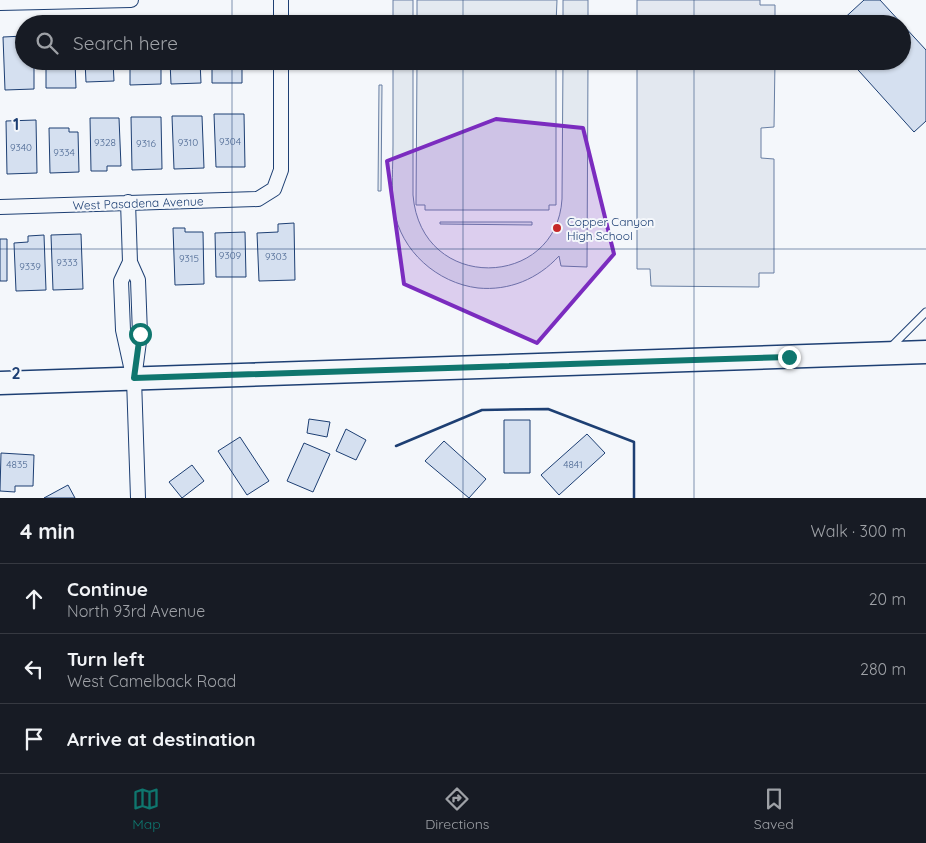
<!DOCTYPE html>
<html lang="en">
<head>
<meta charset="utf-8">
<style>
	:root { --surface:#171b24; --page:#242831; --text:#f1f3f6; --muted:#9ea1a6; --line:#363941; --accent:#0f766e }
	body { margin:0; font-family:Quicksand,sans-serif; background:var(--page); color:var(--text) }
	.stop { position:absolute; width:15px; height:15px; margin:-11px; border:4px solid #0f766e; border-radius:50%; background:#fff }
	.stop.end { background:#0f766e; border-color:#fff; box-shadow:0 1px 5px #0008 }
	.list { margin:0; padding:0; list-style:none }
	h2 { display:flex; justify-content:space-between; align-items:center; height:65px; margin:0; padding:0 20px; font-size:21px }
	h2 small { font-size:16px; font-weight:400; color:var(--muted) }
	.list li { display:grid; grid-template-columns:32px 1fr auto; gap:15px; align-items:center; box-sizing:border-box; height:70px; padding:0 20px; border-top:1px solid var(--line) }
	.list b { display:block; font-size:19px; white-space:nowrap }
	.list p { margin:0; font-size:16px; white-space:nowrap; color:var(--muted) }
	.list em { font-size:16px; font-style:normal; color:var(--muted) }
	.icon { flex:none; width:28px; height:28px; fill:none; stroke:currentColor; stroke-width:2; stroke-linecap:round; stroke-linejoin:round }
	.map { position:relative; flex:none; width:926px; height:498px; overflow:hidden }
	.search { position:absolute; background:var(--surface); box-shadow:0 1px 4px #0004; left:15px; right:15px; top:15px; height:55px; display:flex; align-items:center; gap:12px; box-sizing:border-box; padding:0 18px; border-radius:28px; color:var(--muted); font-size:19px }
	.sheet { height:275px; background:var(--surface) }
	nav { display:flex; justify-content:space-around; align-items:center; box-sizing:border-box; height:70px; border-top:1px solid var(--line); background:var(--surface); font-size:14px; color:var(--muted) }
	nav a { display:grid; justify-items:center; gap:2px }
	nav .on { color:var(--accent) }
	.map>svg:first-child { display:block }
</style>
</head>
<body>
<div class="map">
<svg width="926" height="498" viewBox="0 0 926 498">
	<rect width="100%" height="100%" fill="#f4f7fb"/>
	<path fill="#e3e9f0" stroke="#687fa3" d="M393,0h20v24h-20z
		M417,0h140l-1,24h-139z
		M563,0h25v24h-25z
		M393,61h20v134c8,99 144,94 149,4l1,-138h25l-1,206 -26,-1 -2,-10c-21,23 -50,35 -81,32 -41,-5 -77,-37 -84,-78 -3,-21 -1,-44 -1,-65 0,-28 0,-56 0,-84z
		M417,61h139v144h-7v5h-124v-5h-9z
		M379,85h3l-1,106h-3z
		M440,222h92v3l-92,-1z"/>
	<path fill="#e3e8f0" stroke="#687fa3" d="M637,0h123v5h15v19h-138z
		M637,61h138l-1,66 -13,1v30l13,1v114h-15v14l-108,-1 -1,-17h-13z"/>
	<path fill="#d5e0f0" stroke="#1d3f73" d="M864,0h16l22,24h-64z
		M902,24l24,26v71l-12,11 -64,-71h52z
		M24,36v25h10v28l-29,1 -2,-53z
		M46,61h29l1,27h-30z
		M85,61h28l1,20 -28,1z
		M130,61h31v23l-31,1z
		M170,61h30l1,22 -30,1z
		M212,61h30v22h-30z
		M214,114h30l1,53h-29z
		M172,116h30l2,52 -30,1z
		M131,117h30l1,52 -30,1z
		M90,118h29l2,48h-14v5h-16z
		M36,120l1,53 -30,1 -1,-53z
		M49,128h20v4h9l1,40 -29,1z
		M294,223l1,57 -36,1 -2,-48 21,-1v-8z
		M173,228h12v4h18l1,52 -29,1z
		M245,232l1,45h-30l-1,-44z
		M81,234l2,55 -30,1 -2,-55z
		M44,235l2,55 -30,1 -2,-48 14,-1v-6z
		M0,239h7v42h-7z
		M309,419l21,3 -3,15 -20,-4z
		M504,420h26v53h-26z
		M346,429l20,11 -10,20 -20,-9z
		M587,434l18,19 -46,42 -18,-20z
		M240,437l29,44 -22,14 -29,-44z
		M444,441l42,38 -17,19 -44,-37z
		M304,443l26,11 -17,38 -26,-11z
		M1,453l33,2 -1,31h-18v6l-15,-1z
		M192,465l12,16 -22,17 -13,-16z
		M68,485l7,13h-31z"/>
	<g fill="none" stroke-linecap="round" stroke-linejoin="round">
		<defs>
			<path id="lane" d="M891,347l35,-35"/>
			<path id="street" d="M281,0v24
				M0,3l131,-3
				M128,202l2,60 8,18 2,54 -6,45 4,119
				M0,207l258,-8 16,-10 7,-19v-109
				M130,262l-9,19 2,49 9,41"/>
			<path id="primary" d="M0,383l926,-31"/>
		</defs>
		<use href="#lane" stroke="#1d3f73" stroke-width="9"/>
		<use href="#street" stroke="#1d3f73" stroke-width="16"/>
		<use href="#primary" stroke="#1d3f73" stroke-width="25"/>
		<use href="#lane" stroke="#f4f7fb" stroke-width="7"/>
		<use href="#street" stroke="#f4f7fb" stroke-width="14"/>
		<use href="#primary" stroke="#f4f7fb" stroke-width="22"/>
		<path stroke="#1d3f73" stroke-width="2.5" d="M396,446l86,-36 66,-1 86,33v56"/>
	</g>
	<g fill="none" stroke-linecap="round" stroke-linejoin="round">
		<path stroke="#0f766e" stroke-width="6" d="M140,334l-6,44 655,-21"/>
	</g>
	<path fill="#7b2cbf" fill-opacity="0.2" stroke="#7b2cbf" stroke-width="4" stroke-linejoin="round" d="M496,119l87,9 31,126 -77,89 -133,-59 -17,-123z"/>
	<path fill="none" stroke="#1d3f73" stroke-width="1" stroke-opacity="0.55" d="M232,0v24M463,0v24M694,0v24M232,61v437M463,61v437M694,61v437M0,249h926"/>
	<circle fill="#c62828" stroke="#f4f7fb" stroke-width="2" cx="557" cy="228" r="5"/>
	<g text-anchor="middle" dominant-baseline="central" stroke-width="4" stroke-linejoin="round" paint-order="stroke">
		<g font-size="10" fill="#4b6792">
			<text x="230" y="141">9304</text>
			<text x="105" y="142">9328</text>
			<text x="188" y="142">9310</text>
			<text x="146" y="143">9316</text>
			<text x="21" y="147">9340</text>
			<text x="64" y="152">9334</text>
			<text x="230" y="255">9309</text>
			<text x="276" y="256">9303</text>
			<text x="189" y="258">9315</text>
			<text x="67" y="262">9333</text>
			<text x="30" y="266">9339</text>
			<text x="17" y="464">4835</text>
			<text x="573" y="464">4841</text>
		</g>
		<g font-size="12" fill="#1d3f73" stroke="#f4f7fb">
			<text transform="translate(138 203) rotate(-2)">West Pasadena Avenue</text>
		</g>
		<g font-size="12" fill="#1d3f73" stroke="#f4f7fb" text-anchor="start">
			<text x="567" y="221">Copper Canyon<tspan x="567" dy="14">High School</tspan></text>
		</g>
	</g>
	<g font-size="16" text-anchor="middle" font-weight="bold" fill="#1d3f73" stroke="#f4f7fb" stroke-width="4" stroke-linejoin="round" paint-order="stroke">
		<text x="16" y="130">1</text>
		<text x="16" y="379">2</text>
	</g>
</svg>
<div class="stop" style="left:140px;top:334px"></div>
<div class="stop end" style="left:789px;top:357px"></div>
<div class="search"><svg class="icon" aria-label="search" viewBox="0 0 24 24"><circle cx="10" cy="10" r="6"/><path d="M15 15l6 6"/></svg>Search here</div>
</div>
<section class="sheet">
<h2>4 min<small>Walk · 300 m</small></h2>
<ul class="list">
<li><svg class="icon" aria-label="ahead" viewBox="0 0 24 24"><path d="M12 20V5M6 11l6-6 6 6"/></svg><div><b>Continue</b><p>North 93rd Avenue</p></div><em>20 m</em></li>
<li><svg class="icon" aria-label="left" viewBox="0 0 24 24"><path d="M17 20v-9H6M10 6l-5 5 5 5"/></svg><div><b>Turn left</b><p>West Camelback Road</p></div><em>280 m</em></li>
<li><svg class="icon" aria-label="arrive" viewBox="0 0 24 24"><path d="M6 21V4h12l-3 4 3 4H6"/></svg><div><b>Arrive at destination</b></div></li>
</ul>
</section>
<nav>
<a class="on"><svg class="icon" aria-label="map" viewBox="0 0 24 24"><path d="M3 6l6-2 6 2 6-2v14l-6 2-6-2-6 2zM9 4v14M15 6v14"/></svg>Map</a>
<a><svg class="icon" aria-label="directions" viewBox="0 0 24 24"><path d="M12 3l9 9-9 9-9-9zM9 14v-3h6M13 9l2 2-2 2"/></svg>Directions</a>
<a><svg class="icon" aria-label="saved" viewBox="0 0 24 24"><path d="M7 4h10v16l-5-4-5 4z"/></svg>Saved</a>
</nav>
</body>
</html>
